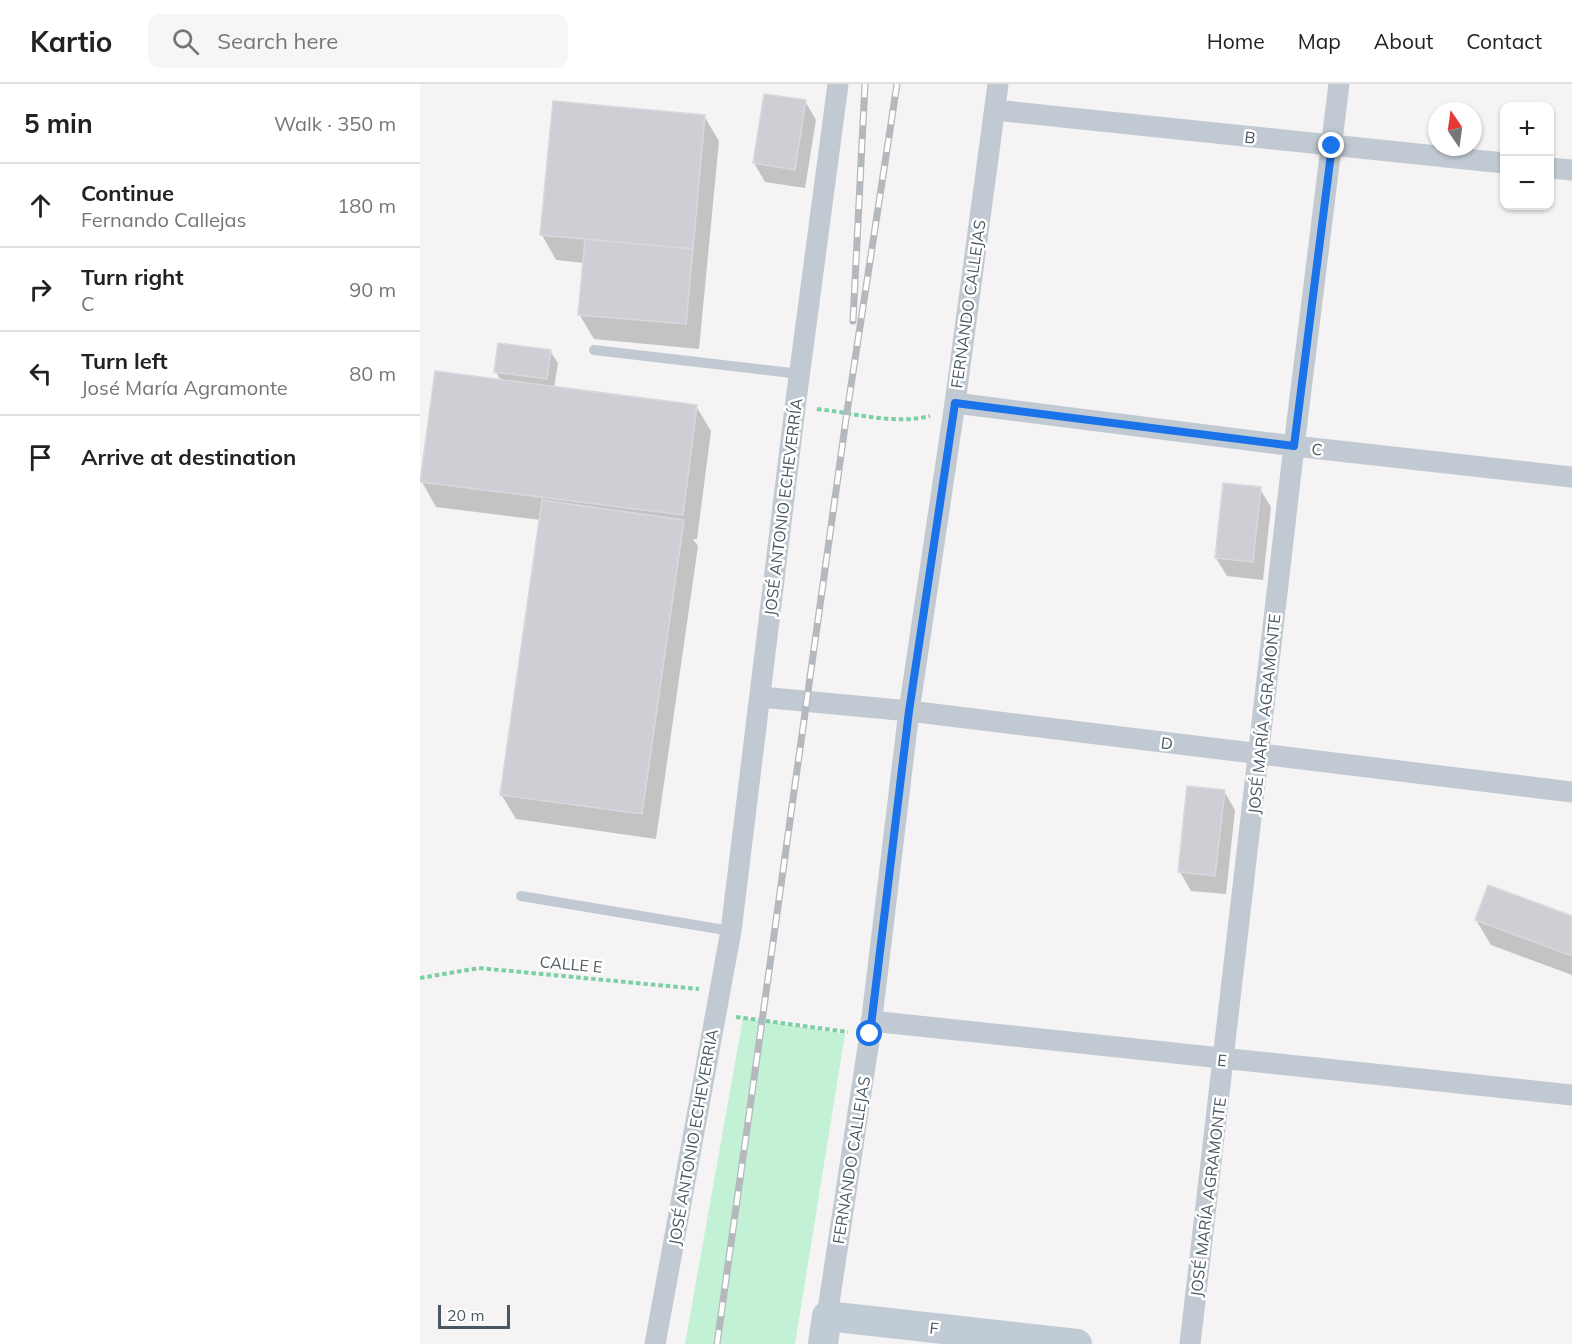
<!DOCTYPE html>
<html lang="en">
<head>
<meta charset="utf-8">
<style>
	:root { --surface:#fff; --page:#f6f6f6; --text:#222; --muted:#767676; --line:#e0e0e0 }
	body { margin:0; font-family:Mulish,sans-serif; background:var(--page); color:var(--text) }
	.controls { position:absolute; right:18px; top:18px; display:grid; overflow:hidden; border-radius:12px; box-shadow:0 2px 4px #0004 }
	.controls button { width:54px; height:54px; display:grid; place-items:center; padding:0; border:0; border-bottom:2px solid var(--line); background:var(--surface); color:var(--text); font:30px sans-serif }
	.compass { position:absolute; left:1008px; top:18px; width:54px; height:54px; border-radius:50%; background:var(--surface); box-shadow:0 2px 4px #0004; rotate:347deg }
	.scale { position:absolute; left:18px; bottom:15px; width:72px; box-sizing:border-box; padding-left:6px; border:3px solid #4a5661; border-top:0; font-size:16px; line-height:21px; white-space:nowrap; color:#4a5661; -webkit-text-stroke:4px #fff; paint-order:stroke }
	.stop { position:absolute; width:18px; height:18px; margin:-14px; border:4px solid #1a73e8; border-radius:50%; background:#fff }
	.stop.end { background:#1a73e8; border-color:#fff; box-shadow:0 2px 6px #0008 }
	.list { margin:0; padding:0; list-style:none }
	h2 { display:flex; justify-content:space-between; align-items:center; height:78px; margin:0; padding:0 24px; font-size:26px }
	h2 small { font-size:20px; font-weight:400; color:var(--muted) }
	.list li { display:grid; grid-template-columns:39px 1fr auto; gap:18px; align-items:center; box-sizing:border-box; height:84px; padding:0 24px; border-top:2px solid var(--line) }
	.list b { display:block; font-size:22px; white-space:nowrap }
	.list p { margin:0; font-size:20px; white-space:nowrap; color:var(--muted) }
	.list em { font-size:20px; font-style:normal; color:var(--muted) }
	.icon { flex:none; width:33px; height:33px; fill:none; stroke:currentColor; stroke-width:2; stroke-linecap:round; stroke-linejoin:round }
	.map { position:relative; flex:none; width:1152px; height:1260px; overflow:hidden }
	header { display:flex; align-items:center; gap:36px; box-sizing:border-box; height:84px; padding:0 30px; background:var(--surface); border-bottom:2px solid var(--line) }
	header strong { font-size:28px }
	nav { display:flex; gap:33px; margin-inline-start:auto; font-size:21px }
	.search { width:420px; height:54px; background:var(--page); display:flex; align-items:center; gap:15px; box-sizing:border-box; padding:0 21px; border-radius:12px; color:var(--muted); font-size:22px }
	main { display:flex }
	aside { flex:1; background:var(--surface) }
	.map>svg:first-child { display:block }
</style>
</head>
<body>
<header>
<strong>Kartio</strong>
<div class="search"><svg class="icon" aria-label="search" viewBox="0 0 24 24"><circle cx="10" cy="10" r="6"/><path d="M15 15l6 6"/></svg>Search here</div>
<nav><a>Home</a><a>Map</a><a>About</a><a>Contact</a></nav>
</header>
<main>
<aside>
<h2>5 min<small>Walk · 350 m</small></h2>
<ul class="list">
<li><svg class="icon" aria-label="ahead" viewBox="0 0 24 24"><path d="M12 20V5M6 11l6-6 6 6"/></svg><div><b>Continue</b><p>Fernando Callejas</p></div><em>180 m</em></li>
<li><svg class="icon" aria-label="right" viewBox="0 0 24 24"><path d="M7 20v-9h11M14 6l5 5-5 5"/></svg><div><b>Turn right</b><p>C</p></div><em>90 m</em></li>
<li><svg class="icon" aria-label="left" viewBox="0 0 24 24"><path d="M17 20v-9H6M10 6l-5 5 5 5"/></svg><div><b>Turn left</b><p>José María Agramonte</p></div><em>80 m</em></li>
<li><svg class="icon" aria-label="arrive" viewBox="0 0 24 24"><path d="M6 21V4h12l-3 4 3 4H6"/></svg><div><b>Arrive at destination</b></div></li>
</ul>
</aside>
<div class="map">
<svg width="1152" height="1260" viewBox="0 0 1152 1260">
	<rect width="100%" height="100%" fill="#f5f3f3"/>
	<path fill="#c3f1d5" d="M323,934l102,16 -50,310h-110z"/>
	<path fill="#0003" d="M385,17l11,19 -11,68 -40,-6 -11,-19z
		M284,32l15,25 -20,208 -105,-10 -15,-25 5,-51 -28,-3 -14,-25z
		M130,267l8,12 -4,25 142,18 15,25 -14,108h-4l5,7 -42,293 -140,-20 -15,-25 40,-274 -105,-13 -14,-25 79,-101 -5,-9z
		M840,405l11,18 -8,73 -36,-4 -11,-18z
		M804,707l11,19 -9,84 -35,-3 -11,-19z
		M1152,834v57l-81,-30 -15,-25z"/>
	<path fill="#cdcfd5" stroke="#d7d9de" stroke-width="1.5" d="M344,10l42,6 -11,70 -42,-7z
		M133,17l152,14 -12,134 -153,-14z
		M165,155l108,10 -7,75 -108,-9z
		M78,259l53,7 -4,29 -53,-7z
		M15,287l262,34 -14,110 -263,-33z
		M803,399l38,4 -8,75 -38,-4z
		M122,416l142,20 -42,294 -142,-19z
		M767,702l38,4 -10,86 -37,-4z
		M1068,801l84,31v40l-97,-36z"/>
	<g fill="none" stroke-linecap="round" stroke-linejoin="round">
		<path stroke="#7ad0a6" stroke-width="4" stroke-dasharray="4.5 3" stroke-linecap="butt" d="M397,325c38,4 75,16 113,7
			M0,894l59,-10 220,21
			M316,933l112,15"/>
		<path stroke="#c1cad2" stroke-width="10" d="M174,266l206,24
			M101,812l210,35"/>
		<path stroke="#c1cad2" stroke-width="21" d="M575,26l509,53
			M1130,84l22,2
			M535,319l339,43 278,31
			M341,613l148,14 663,81
			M451,937l701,74
			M407,1232l43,-282 39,-323 46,-308 43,-319
			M235,1260l76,-413 65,-531 42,-316
			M770,1260l104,-898 45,-362"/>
		<path stroke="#c1cbd6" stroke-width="30" d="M403,1260l4,-28 250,28"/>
		<defs>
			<path id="rail" d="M433,237l12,-237
				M297,1260l130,-932 50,-328"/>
		</defs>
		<use href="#rail" stroke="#b5b8bd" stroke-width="7"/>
		<use href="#rail" stroke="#fff" stroke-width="4.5" stroke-dasharray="14" stroke-linecap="butt"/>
	</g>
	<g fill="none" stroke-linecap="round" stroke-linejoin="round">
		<path stroke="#1a73e8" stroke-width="8" d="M450,950l39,-323 46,-308 339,43 38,-300"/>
	</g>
	<g text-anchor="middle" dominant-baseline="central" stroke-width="5" stroke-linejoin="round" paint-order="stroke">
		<g font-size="16" fill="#4a5661" stroke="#fff">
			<text transform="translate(830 53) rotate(6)">B</text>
			<text transform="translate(548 220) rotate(-82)">FERNANDO CALLEJAS</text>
			<text transform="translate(897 365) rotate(6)">C</text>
			<text transform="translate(363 423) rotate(-83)">JOSÉ ANTONIO ECHEVERRÍA</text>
			<text transform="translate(844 630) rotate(-84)">JOSÉ MARÍA AGRAMONTE</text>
			<text transform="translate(747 659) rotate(7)">D</text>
			<text transform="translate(151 880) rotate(5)">CALLE E</text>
			<text transform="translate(802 976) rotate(6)">E</text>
			<text transform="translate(273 1053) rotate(-80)">JOSÉ ANTONIO ECHEVERRIA</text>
			<text transform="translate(431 1076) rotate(-81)">FERNANDO CALLEJAS</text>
			<text transform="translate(788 1113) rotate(-83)">JOSÉ MARÍA AGRAMONTE</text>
			<text transform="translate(514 1244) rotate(6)">F</text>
		</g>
	</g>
</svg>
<div class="controls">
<button>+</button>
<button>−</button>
</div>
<svg class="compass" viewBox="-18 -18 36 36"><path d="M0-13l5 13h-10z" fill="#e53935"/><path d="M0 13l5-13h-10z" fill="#767676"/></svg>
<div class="scale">20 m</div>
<div class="stop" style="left:450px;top:950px"></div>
<div class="stop end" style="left:912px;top:62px"></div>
</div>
</main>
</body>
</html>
